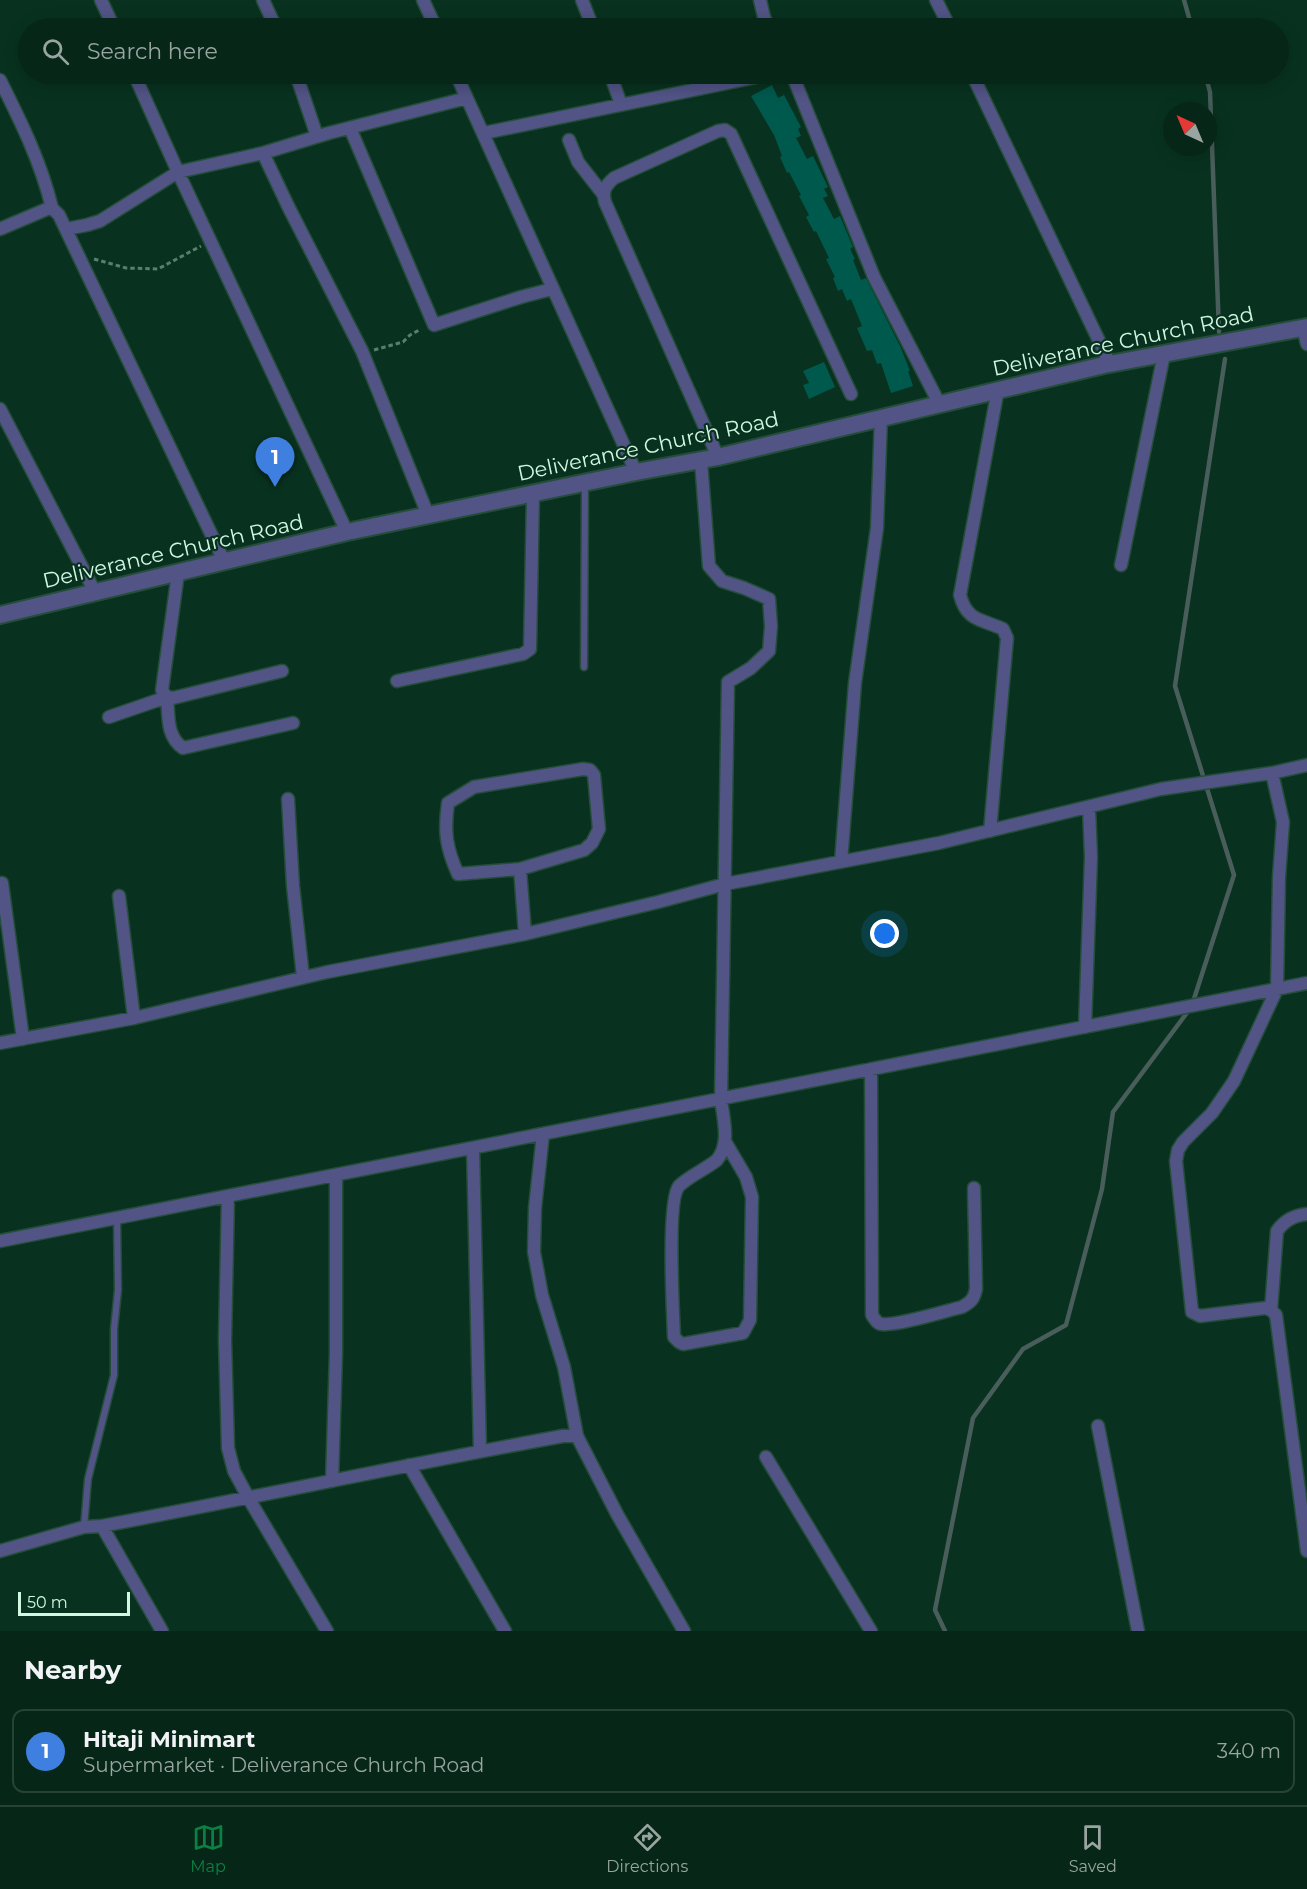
<!DOCTYPE html>
<html lang="en">
<head>
<meta charset="utf-8">
<style>
	:root { --surface:#062617; --page:#0f2e20; --text:#f1f3f6; --muted:#98a5a1; --line:#274336; --accent:#0b8043 }
	body { margin:0; font-family:Montserrat,sans-serif; background:var(--page); color:var(--text) }
	.compass { position:absolute; left:1163px; top:102px; width:54px; height:54px; border-radius:50%; background:var(--surface); box-shadow:0 3px 15px #0003; rotate:316deg }
	.scale { position:absolute; left:18px; bottom:15px; width:112px; box-sizing:border-box; padding-left:6px; border:3px solid #d2f7e1; border-top:0; font-size:16px; line-height:21px; white-space:nowrap; color:#d2f7e1; -webkit-text-stroke:4px #08321f; paint-order:stroke }
	.you { position:absolute; left:885px; top:934px; width:21px; height:21px; margin:-15px; border:4px solid #fff; border-radius:50%; background:#1a73e8; box-shadow:0 0 0 9px #1a73e833 }
	.badge { display:grid; place-items:center; width:39px; height:39px; border-radius:50%; background:var(--accent); color:#fff; font-size:20px; font-weight:700 }
	.pin { position:absolute; translate:-50% -50px; filter:drop-shadow(0 2px 3px #0008) }
	.pin::after { content:''; position:absolute; top:32px; width:21px; height:18px; background:inherit; clip-path:polygon(0 0,100% 0,50% 100%) }
	.list { margin:0; padding:0; list-style:none }
	h2 { display:flex; justify-content:space-between; align-items:center; height:78px; margin:0; padding:0 24px; font-size:26px }
	h2 small { font-size:20px; font-weight:400; color:var(--muted) }
	.list li { display:grid; grid-template-columns:39px 1fr auto; gap:18px; align-items:center; box-sizing:border-box; height:84px; margin:0 12px 12px; padding:0 12px; border:2px solid var(--line); border-radius:12px }
	.list b { display:block; font-size:22px; white-space:nowrap }
	.list p { margin:0; font-size:20px; white-space:nowrap; color:var(--muted) }
	.list em { font-size:20px; font-style:normal; color:var(--muted) }
	.icon { flex:none; width:33px; height:33px; fill:none; stroke:currentColor; stroke-width:2; stroke-linecap:round; stroke-linejoin:round }
	.map { position:relative; flex:none; width:1307px; height:1631px; overflow:hidden }
	.search { position:absolute; background:var(--surface); box-shadow:0 3px 15px #0003; left:18px; right:18px; top:18px; height:66px; display:flex; align-items:center; gap:15px; box-sizing:border-box; padding:0 21px; border-radius:33px; color:var(--muted); font-size:22px }
	.sheet { height:174px; background:var(--surface) }
	nav { display:flex; justify-content:space-around; align-items:center; box-sizing:border-box; height:84px; border-top:2px solid var(--line); background:var(--surface); font-size:16px; color:var(--muted) }
	nav a { display:grid; justify-items:center; gap:3px }
	nav .on { color:var(--accent) }
	.map>svg:first-child { display:block }
</style>
</head>
<body>
<div class="map">
<svg width="1307" height="1631" viewBox="0 0 1307 1631">
	<rect width="100%" height="100%" fill="#08321f"/>
	<g fill="none" stroke-linecap="round" stroke-linejoin="round">
		<path stroke="#495e5b" stroke-width="4.5" d="M1184,0l8,28
			M1205,74l5,18 9,240
			M1193,1002l41,-127 -59,-189 50,-327
			M945,1631l-10,-21 38,-192 50,-69 43,-24 36,-136 11,-77 76,-102"/>
	</g>
	<path fill="#00594d" d="M772,85l6,13 6,-3 17,32 -3,2 3,7 -5,2 11,21 6,-3 15,31 -4,2 4,7 -5,2 11,21 6,-3 13,31 -3,2 5,10 -2,1 8,20 5,-2 35,70 9,23h-2l5,15 -22,7 -10,-30 -4,1 -5,-14 -5,1 -10,-23 5,-2 -11,-27 -4,2 -5,-12 -4,2 -5,-13 2,-1 -9,-18 3,-1 -13,-27 -2,1 -8,-15 3,-2 -10,-19 2,-1 -12,-23 -2,1 -7,-16 2,-1 -8,-21 -23,-39z
		M824,362l11,25 -26,12 -6,-14 6,-2 -6,-12z"/>
	<g fill="none" stroke-linecap="round" stroke-linejoin="round">
		<defs>
			<path id="service" d="M584,667l1,-184
				M84,1527l4,-48 26,-104v-46l4,-39 -1,-72"/>
			<path id="minor" d="M101,0l13,28
				M263,0l13,28
				M423,0l13,28
				M582,0l11,28
				M760,0l4,17 5,11
				M936,0l14,28
				M134,74l44,98 169,360
				M296,74l21,62
				M456,74l180,398
				M610,74l11,30
				M792,74l82,203 65,126
				M972,74l138,290
				M0,80c21,42 41,82 52,128
				M350,128l84,197 87,-28 31,-8
				M484,133l287,-59
				M569,140l9,22 25,32
				M263,153l25,53 74,145 66,164
				M0,229l47,-20 5,-1 7,7 166,348
				M66,229l21,-4 13,-4 78,-49 85,-19 66,-20 138,-35
				M1303,328l4,16
				M0,409l96,185
				M718,457l-113,-255c-3,-11 0,-16 9,-24l104,-47 7,-1 6,4 120,260
				M701,461l8,105 13,15 22,7 25,11 2,27 -2,25 -18,17 -23,14 -7,417c2,20 10,44 -4,61 -11,9 -28,16 -38,26 -12,13 -6,128 -5,151l5,5 4,2 60,-11 7,-13 2,-123 -6,-20 -20,-34
				M1121,565l43,-211
				M178,573l-16,117c3,6 5,7 11,8l109,-27
				M397,681l126,-27 7,-5 3,-155
				M109,717l58,-20c2,20 -1,39 16,51l110,-25
				M1272,773l11,49 -4,55 -2,112 -43,92 -22,32 -29,29 -5,8 -2,11 16,151 8,4 65,-8 6,2 5,5 31,236
				M288,799l5,87 10,91
				M990,831l17,-193 -4,-9c-21,-10 -36,-7 -43,-34l38,-206
				M841,862l14,-179 22,-155 4,-111
				M520,869l64,-19 8,-7 7,-14 -5,-54 -4,-5 -7,-1 -109,18 -26,16c-4,28 -2,45 10,71l62,-5 5,65
				M2,883l21,156
				M119,896l15,122
				M1085,1027l6,-170 -2,-49
				M0,1043l134,-25 193,-46 198,-38 133,-32 67,-18 214,-41 222,-54 111,-16 35,-8
				M871,1069l1,246c3,4 5,9 10,9 15,2 63,-13 80,-17 9,-5 12,-8 14,-18l-2,-101
				M543,1134l-8,74 -1,44 8,43 22,72 13,69 40,78 67,117
				M473,1148l7,303
				M228,1196l-3,144 3,108 6,23 15,28 78,132
				M0,1241l1307,-258
				M1271,1310l6,-79c8,-11 16,-15 30,-17
				M1098,1426l40,205
				M766,1457l105,174
				M409,1465l96,166
				M332,1481l4,-128v-178
				M102,1526l60,105
				M0,1551l84,-24 18,-1c154,-29 307,-62 461,-90h14"/>
			<path id="tertiary" d="M0,615l347,-83 289,-60 82,-15 386,-92 203,-38"/>
		</defs>
		<use href="#service" stroke="#244e3a" stroke-width="9"/>
		<use href="#minor" stroke="#244e3a" stroke-width="15"/>
		<use href="#tertiary" stroke="#244e3a" stroke-width="20"/>
		<path stroke="#58806b" stroke-width="3" stroke-dasharray="4.5 3" stroke-linecap="butt" d="M94,259l32,9 32,1 43,-23
			M374,350l29,-8 7,-7 11,-6"/>
		<use href="#service" stroke="#515485" stroke-width="6"/>
		<use href="#minor" stroke="#515485" stroke-width="12"/>
		<use href="#tertiary" stroke="#515485" stroke-width="16"/>
	</g>
	<g text-anchor="middle" dominant-baseline="central" stroke-width="4.5" stroke-linejoin="round" paint-order="stroke">
		<g font-size="21" fill="#d2f7e1" stroke="#08321f">
			<text transform="translate(1123 341) rotate(-12)">Deliverance Church Road</text>
			<text transform="translate(648 446) rotate(-12)">Deliverance Church Road</text>
			<text transform="translate(173 551) rotate(-13)">Deliverance Church Road</text>
		</g>
	</g>
</svg>
<svg class="compass" viewBox="-18 -18 36 36"><path d="M0-13l5 13h-10z" fill="#e53935"/><path d="M0 13l5-13h-10z" fill="#98a5a1"/></svg>
<div class="scale">50 m</div>
<div class="you"></div>
<div class="pin badge" style="left:275px;top:487px;background:#3f7fe0">1</div>
<div class="search"><svg class="icon" aria-label="search" viewBox="0 0 24 24"><circle cx="10" cy="10" r="6"/><path d="M15 15l6 6"/></svg>Search here</div>
</div>
<section class="sheet">
<h2>Nearby<small></small></h2>
<ul class="list">
<li><span class="badge" style="background:#3f7fe0">1</span><div><b>Hitaji Minimart</b><p>Supermarket · Deliverance Church Road</p></div><em>340 m</em></li>
</ul>
</section>
<nav>
<a class="on"><svg class="icon" aria-label="map" viewBox="0 0 24 24"><path d="M3 6l6-2 6 2 6-2v14l-6 2-6-2-6 2zM9 4v14M15 6v14"/></svg>Map</a>
<a><svg class="icon" aria-label="directions" viewBox="0 0 24 24"><path d="M12 3l9 9-9 9-9-9zM9 14v-3h6M13 9l2 2-2 2"/></svg>Directions</a>
<a><svg class="icon" aria-label="saved" viewBox="0 0 24 24"><path d="M7 4h10v16l-5-4-5 4z"/></svg>Saved</a>
</nav>
</body>
</html>
